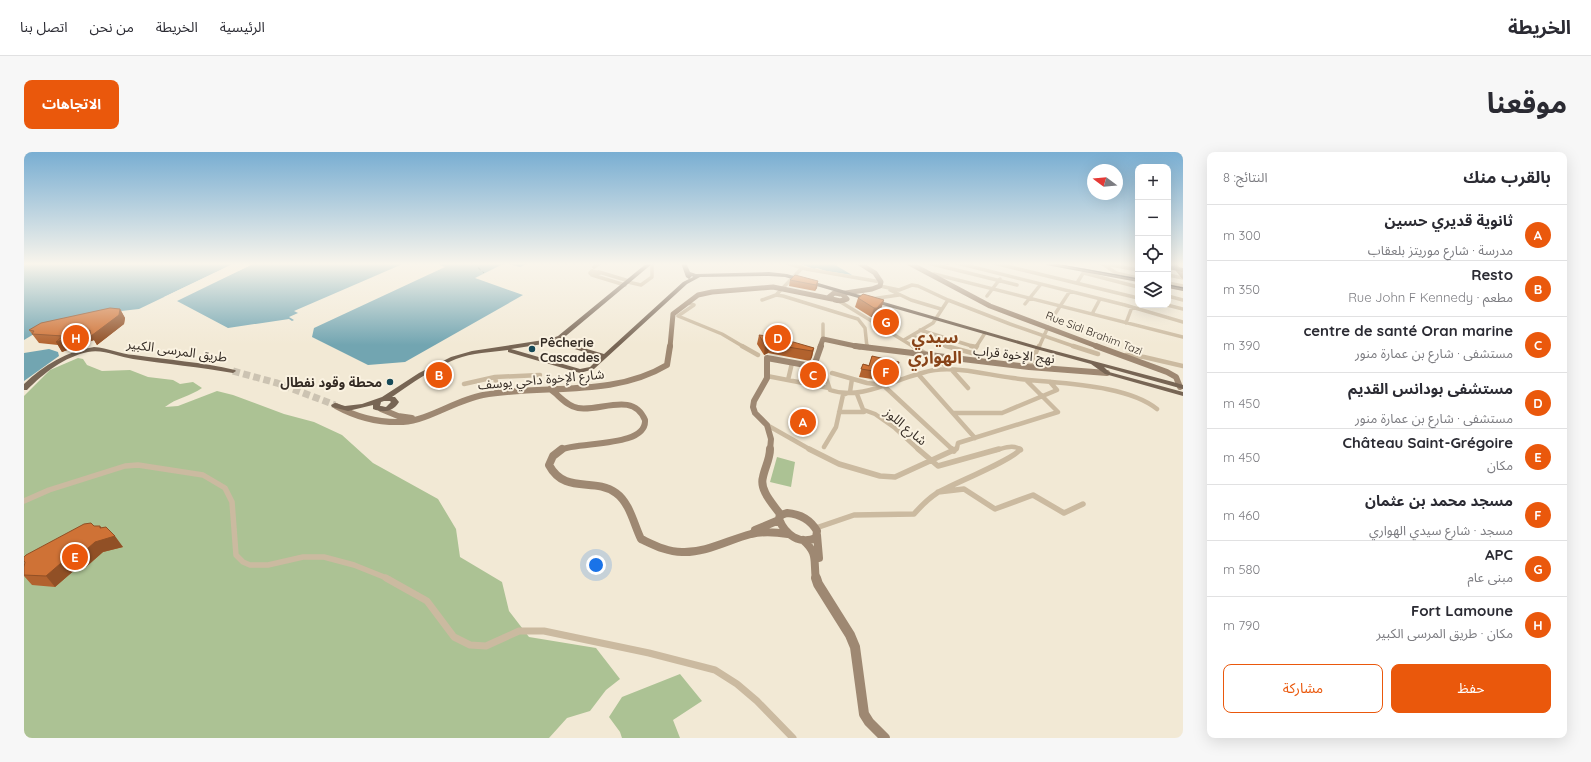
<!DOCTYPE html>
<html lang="ar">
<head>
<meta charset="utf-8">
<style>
	:root { --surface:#fff; --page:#f7f7f7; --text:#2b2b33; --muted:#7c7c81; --line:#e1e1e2; --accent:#ea580c }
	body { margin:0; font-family:Quicksand,"Noto Sans Arabic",sans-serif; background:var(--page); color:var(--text); direction:rtl }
	.controls { position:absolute; right:12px; top:12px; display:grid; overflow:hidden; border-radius:8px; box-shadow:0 4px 16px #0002 }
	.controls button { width:36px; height:36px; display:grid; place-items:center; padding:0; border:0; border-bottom:1px solid var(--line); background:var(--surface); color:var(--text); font:20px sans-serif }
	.compass { position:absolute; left:1063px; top:12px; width:36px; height:36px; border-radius:50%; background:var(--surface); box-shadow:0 4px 16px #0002; rotate:286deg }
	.you { position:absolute; left:572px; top:413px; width:14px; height:14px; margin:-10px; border:3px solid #fff; border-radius:50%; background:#1a73e8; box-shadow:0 0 0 6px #1a73e833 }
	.badge { display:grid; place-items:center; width:26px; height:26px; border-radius:50%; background:var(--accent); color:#fff; font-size:13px; font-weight:700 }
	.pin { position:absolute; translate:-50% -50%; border:2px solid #fff; box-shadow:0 1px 4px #0006 }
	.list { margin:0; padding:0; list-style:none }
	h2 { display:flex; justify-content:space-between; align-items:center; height:52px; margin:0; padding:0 16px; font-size:17px }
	h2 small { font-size:13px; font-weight:400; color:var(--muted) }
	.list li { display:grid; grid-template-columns:26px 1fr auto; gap:12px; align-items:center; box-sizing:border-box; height:56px; padding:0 16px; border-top:1px solid var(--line) }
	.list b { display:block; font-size:15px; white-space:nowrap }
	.list p { margin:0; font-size:13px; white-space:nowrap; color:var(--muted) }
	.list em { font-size:13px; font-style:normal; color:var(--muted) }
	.actions { display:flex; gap:8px; padding:12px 16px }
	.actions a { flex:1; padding:9px 0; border:1px solid var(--accent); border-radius:8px; text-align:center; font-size:14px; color:var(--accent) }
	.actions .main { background:var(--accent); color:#fff }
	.icon { flex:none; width:22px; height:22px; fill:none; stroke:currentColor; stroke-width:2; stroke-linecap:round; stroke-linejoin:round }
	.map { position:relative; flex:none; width:1159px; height:586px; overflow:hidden; direction:ltr; border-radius:8px }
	header { display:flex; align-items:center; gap:24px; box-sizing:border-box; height:56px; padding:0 20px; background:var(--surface); border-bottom:1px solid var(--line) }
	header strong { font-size:19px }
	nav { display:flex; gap:22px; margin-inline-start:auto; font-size:14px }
	.intro { display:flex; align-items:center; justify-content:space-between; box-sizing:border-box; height:96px; padding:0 24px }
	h1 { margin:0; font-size:28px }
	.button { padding:10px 18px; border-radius:8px; background:var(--accent); color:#fff; font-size:14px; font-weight:700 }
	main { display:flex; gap:24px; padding:0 24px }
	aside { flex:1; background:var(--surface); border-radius:8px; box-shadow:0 4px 16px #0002 }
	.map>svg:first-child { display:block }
</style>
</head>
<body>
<header>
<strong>الخريطة</strong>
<nav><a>الرئيسية</a><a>الخريطة</a><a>من نحن</a><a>اتصل بنا</a></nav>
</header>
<div class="intro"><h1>موقعنا</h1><a class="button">الاتجاهات</a></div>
<main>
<aside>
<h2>بالقرب منك<small>النتائج: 8</small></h2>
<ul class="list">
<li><span class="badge">A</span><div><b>ثانوية قديري حسين</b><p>مدرسة · شارع موريتز بلعقاب</p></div><em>300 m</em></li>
<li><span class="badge">B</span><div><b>Resto</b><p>مطعم · Rue John F Kennedy</p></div><em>350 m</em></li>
<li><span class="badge">C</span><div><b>centre de santé Oran marine</b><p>مستشفى · شارع بن عمارة منور</p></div><em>390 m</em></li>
<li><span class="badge">D</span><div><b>مستشفى بودانس القديم</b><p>مستشفى · شارع بن عمارة منور</p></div><em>450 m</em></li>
<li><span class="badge">E</span><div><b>Château Saint-Grégoire</b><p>مكان</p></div><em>450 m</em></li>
<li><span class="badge">F</span><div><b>مسجد محمد بن عثمان</b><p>مسجد · شارع سيدي الهواري</p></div><em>460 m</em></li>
<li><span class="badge">G</span><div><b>APC</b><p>مبنى عام</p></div><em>580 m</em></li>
<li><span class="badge">H</span><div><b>Fort Lamoune</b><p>مكان · طريق المرسى الكبير</p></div><em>790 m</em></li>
</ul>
<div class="actions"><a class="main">حفظ</a><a>مشاركة</a></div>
</aside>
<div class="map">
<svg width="1159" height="586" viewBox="0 0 1159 586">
	<rect width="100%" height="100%" fill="#f2e9d5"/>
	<path fill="#acc294" d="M54,206l5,1 4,6 15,6 28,-1 18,7 25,3 7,4 13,-2 9,6c-11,8 -26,10 -37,19l13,-1 39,-15 16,4 51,19 30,8 28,13 31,28 65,36 18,30 4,28 42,25 7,29 20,26 67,11 24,31 -14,11 -16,21 -23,7 -18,20h-525v-342l26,-26z
		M753,305l18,5 -4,25 -21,-5z
		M656,522l22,27 -29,19 7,18h-58l-2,-6 -11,-15 13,-20z"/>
	<path fill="#72a5b1" d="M0,111h211l-96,46 -27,3 -78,22 -10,6z
		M231,111h150l-111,48 4,2 -9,4 5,3 -2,1 -3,-2 -61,9 -51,-27z
		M420,111h84l-8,4 -15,-4 -30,15 48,17 -118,67 -37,3 -56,-28 2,-9 131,-61 -5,-2z
		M778,111h30l20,12 -26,-4 -9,-3 -3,1 -13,-5z
		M25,197l9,3 1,4 -35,25v-28z"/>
	<path fill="#f2e9d5" d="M211,111h2l-70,35 -3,-1z
		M226,111h5l-79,37 1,-1z"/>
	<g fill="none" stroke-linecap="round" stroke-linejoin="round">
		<path stroke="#174a58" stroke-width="1" stroke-dasharray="3.5 3" stroke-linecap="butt" d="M449,111l11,10"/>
		<path stroke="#ccc3b2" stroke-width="7" stroke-dasharray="7 3.5" stroke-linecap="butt" d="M209,219l44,12 58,22"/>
		<path stroke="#cbbaa0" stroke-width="3.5" d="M763,111l19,6 75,13
			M904,111l89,22
			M933,111l168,42 58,17
			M970,111l144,35
			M1076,111l38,7
			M1079,112l13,9 22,5
			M570,115l6,-4
			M568,119l8,2 -8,2 -2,-2z
			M575,120l30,9
			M1060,121l54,14
			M910,122l249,63
			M568,123l33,10
			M1144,123l15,3
			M604,130l13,3 11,-8v-14
			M1053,131l8,-13
			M1144,131l15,3
			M856,134l19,4 13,-5 6,1 30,14 62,24 66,23
			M866,138l21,10 30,9
			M752,143l26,-27
			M963,144l13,-17
			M1144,144l15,4
			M847,147l28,-4
			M738,148l14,-5 7,1 75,23 7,9 2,19
			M815,149l75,46
			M664,151l6,2 -16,11 44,18 22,13
			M1001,152l16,-20
			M1143,153l16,4
			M1068,162l8,-15
			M1029,165l17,-26
			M1102,171l6,-16
			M799,172v15
			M896,178l55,17
			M888,184l38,11
			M880,188l29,-17 15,-23
			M952,195l9,-14
			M1015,195l9,-20"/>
		<path stroke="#cbbaa0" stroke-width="4.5" d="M718,194l16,9
			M843,194v2
			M889,194l38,23 17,19
			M922,194l26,7
			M947,194l5,1
			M1049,194l25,8
			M951,197l2,-3
			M1102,203l18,2 39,9
			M787,214l13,6 6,18c34,12 70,-15 105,-20 26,-3 53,5 78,8 41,6 112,5 144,31
			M1005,215l10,-21
			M808,221l35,10 16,2 70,65
			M894,222l57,64
			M743,224l62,12
			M471,225l3,16
			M764,228l4,-17
			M440,232l31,-7 45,-2
			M840,258l11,4 20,14 24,22
			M815,260h25l-7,-18
			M929,261h49l55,-23 -7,-8
			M743,273l44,25
			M800,295l12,-20 7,-32 7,-3 2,-13
			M930,298l3,-2 1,-5 100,-31 -32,-32
			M972,298c9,-2 18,-6 25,0"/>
		<path stroke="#cbbaa0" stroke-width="5.5" d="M785,297l30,15 41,12 15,1 61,-28
			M894,297l20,17 61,-17
			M928,297l2,2
			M914,340l26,-3 31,20 38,-14 31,18 19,-9
			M0,349l25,-11 76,-24 13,-1 65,10 22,13 7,14 4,53 7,7 7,3h18l35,-8h21l30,8 35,14
			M792,376l38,-13 60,-1c7,-8 14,-15 23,-21 13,-8 80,-35 83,-44"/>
		<path stroke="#cbbaa0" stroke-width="7" d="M362,426l41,23 27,36 16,8 16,1 33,-15h25l105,22 66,17 22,14 20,17 36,37"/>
		<path stroke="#9e8872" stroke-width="5" d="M885,111l81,43 109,41
			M1078,111h2
			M1149,111l10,13
			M810,141l8,1 5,5c-6,3 -12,2 -18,-2z
			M815,142l33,-5 8,-3 1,-4 -6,-9 -16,-10
			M646,195l3,-33 25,-19 14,-3 61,-5 59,12
			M796,195l3,-8 37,8"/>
		<path stroke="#9e8872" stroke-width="6" d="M831,194l174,21 78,6
			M1072,194l71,26 9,5 4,10
			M526,237c9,6 16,17 28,19 22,4 55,-17 67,12 2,28 -67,21 -85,30
			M312,254c20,11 44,17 67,16 26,-2 53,-22 80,-27 61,-11 129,3 184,-30l3,-19
			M357,257l17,7 14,2
			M746,298l1,-11 -4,-14 -12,-12 -2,-6 1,-6 13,-23v-20l44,8 4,-3 6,-17"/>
		<path stroke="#9e8872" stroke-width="8" d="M538,297l-9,7 -4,9c16,30 45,12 67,28 14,10 18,32 25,46 13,6 26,13 41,13 24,1 46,-12 69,-18 13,-3 24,-2 37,0
			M746,297c0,10 -5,18 -7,28 -4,13 10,27 17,37l-1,5
			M763,361c13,1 23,6 30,18l-1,7c-16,7 -31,-3 -37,-19l2,-4z
			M731,378l24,-10
			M793,383l2,23
			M779,388c16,14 10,21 13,39"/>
		<path stroke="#9e8872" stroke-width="10" d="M792,426l2,6 32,51 5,12 9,67 5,8 16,16"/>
		<path fill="#776554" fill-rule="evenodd" d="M623,111h6l-92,77 2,2 41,12 79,-72 10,-5 -1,-1 -3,3 -3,-2 -5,-14h5l4,9 6,2 73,-2 18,2 253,73 133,35 10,3v4l-79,-22 5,5 74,20v4l-78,-22 -14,-10 -55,-15 -251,-72 -16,-1 -69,1 -13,7 -93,85 -14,4 -72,-21v-2c-17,2 -36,3 -52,9 -23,9 -44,24 -64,38h3l4,5c-6,10 -16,11 -26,7v-4l-25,6 -16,-4 -1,-2 4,-2 10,3 17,-2 20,-7 37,-24 32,-16 21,-6 78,-12 8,-3zM532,190l3,2 41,13 -10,10 -10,2 -69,-20zM360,249h6l1,1 -5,5 -6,-1 1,-4z
			M1019,111h10l85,15v4l-92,-17z
			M1144,113l15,3v4l-15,-3z
			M1144,132l15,3v4l-15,-3z
			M70,195c14,1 26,7 40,8 34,5 68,7 101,15l1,1 -3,2c-33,-6 -67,-9 -100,-14 -15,-2 -29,-10 -45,-7 -24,5 -44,21 -61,38h-3v-6c20,-19 43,-33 70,-37z"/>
		<path stroke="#342b24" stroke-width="1" d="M1026,111l88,16
			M1144,133l15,3"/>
	</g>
	<path fill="#b2622e" d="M917,111h8l-1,2z
		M766,128l28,1 -1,7 -2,3 -26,-5z
		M834,146l26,2 -3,9 -7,8h-3l-16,-10z
		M96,157l5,9 -1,6 -27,21 -3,-5 -32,12 -4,-7 -19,-2 -10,-13z
		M735,183l55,13 -2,9 -2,4 -42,-8 -4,2 -7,-11z
		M848,204l25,14 -3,7 -4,-1 -2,3 -9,-2 -1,3 -19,-3 4,-13 6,1z
		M70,374l8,2 21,19 -20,5 -17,15 -9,1 -22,19 -23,-2 -8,-9v-9l1,-4 -1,-1v-5z"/>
	<path fill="#915026" d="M794,129l-1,7 -2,3 1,-6z
		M860,148l-3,9 -7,8h-3l3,-9z
		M96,157l5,9 -1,6 -27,21 -3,-5 -32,12 -6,-10z
		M746,192l-2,9 -4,2 1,-10z
		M790,196l-2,9 -2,4 2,-10z
		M76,374l8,11 7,-1 8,11 -20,5 -17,15 -8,-10 22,-29z
		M44,405l9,11 -22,19 -9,-11z"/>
	<path fill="#cf7236" stroke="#915026" d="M771,123l23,6 -2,4 -26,-5z
		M839,142l21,6 -7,8h-3l-16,-10z
		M86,156l10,1 -1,6 -28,21 -1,-6 -34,12 7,-6 -31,-2 2,-3 -5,-1 12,-7z
		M735,183l17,2 38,11 -2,3 -42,-7 -5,1z
		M848,204l27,6 -2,8 -5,-1 -1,3 -10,-2 -1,2 -19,-3 2,-5 6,2z
		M67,371l3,3h6v2l6,-1 9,9 -20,6 -17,15h-10l-22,19 -22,-1v-8l1,-5 -1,-1v-4l2,-2 58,-31z"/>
	<linearGradient id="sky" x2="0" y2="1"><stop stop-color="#79aed2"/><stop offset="0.58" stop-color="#f9f5ec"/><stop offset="1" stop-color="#f9f5ec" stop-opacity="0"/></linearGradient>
	<rect width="1159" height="193" fill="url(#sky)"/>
	<g fill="#174a58" stroke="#faf2e1" stroke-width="1.5">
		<circle cx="508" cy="197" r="4"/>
		<circle cx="366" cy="230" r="4"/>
	</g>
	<g text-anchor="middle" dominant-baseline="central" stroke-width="4" stroke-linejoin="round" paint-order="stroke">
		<g font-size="11" fill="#342b24" stroke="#faf2e1">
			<text transform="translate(1070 181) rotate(21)">Rue Sidi Brahim Tazi</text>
		</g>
		<g font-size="13" font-weight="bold" fill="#342b24" stroke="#faf2e1" text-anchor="start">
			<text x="516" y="190">Pêcherie<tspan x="516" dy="15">Cascades</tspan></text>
			<text x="358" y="230" text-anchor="end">محطة وقود نفطال</text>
		</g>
		<g font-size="13" fill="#342b24" stroke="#faf2e1">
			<text transform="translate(153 198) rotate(8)">طريق المرسى الكبير</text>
			<text transform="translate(990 202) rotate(6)">نهج الإخوة قراب</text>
			<text transform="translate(517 227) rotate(-5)">شارع الإخوة داحي يوسف</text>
			<text transform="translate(882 274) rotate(40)">شارع اللوز</text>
		</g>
		<g font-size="17" font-weight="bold" fill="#884318" stroke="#faf2e1">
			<text x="911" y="184">سيدي<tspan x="911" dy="20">الهواري</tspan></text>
		</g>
	</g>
</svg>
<div class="controls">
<button>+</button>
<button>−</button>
<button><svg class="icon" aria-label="locate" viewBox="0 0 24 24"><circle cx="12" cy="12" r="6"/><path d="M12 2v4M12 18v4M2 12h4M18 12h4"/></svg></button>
<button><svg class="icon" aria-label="layers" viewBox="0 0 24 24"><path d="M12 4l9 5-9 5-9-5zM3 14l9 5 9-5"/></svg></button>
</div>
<svg class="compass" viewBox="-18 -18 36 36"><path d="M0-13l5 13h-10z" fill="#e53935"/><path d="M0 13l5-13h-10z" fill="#7c7c81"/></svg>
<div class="you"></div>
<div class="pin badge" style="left:779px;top:270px">A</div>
<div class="pin badge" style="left:415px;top:223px">B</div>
<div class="pin badge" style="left:789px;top:223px">C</div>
<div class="pin badge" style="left:754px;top:186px">D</div>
<div class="pin badge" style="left:51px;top:405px">E</div>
<div class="pin badge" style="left:862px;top:220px">F</div>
<div class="pin badge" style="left:862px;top:170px">G</div>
<div class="pin badge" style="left:52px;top:186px">H</div>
</div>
</main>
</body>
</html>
